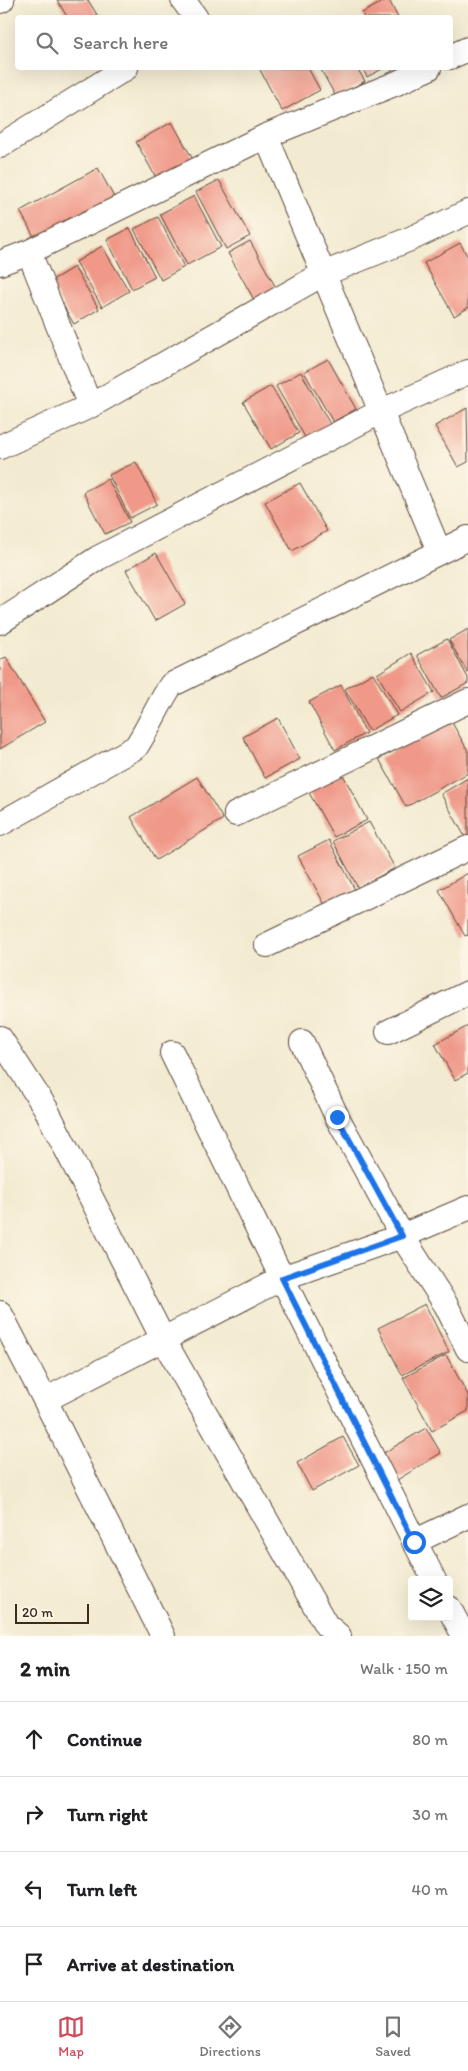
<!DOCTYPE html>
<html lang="en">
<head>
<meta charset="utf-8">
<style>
	:root { --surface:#fff; --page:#f2f2f2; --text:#202124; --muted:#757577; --line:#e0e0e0; --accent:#d1495b }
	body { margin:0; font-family:Itim,sans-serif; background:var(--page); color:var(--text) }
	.controls { position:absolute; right:15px; bottom:15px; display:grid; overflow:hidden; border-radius:5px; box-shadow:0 5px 20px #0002 }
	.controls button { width:45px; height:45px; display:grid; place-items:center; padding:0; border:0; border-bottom:1px solid var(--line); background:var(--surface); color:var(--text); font:25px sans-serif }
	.scale { position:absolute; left:15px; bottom:12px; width:74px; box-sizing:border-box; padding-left:5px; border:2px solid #3b2a1e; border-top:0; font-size:14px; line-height:18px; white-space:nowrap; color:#3b2a1e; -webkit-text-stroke:4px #fcf5e5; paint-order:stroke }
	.stop { position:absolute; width:15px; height:15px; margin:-11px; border:4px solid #1a73e8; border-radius:50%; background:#fff }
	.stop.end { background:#1a73e8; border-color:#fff; box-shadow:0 1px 5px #0008 }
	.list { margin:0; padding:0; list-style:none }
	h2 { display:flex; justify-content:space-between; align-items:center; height:65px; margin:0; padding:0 20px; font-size:21px }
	h2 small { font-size:16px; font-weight:400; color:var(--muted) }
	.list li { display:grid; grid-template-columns:32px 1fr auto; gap:15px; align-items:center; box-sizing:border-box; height:75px; padding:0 20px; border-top:1px solid var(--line) }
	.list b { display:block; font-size:19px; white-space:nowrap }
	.list em { font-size:16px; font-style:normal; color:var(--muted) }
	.icon { flex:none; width:28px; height:28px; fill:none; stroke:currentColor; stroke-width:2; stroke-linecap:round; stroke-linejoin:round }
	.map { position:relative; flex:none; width:468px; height:1636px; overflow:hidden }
	.search { position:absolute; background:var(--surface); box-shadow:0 5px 20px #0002; left:15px; right:15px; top:15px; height:55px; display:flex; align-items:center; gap:12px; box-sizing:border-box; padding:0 18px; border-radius:5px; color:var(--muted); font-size:19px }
	.sheet { height:365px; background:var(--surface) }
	nav { display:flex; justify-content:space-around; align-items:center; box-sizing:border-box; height:70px; border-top:1px solid var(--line); background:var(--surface); font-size:14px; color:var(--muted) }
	nav a { display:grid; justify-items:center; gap:2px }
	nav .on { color:var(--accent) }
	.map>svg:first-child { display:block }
</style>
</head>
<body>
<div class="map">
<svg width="468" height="1636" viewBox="0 0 468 1636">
	<rect width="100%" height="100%" fill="#fcf5e5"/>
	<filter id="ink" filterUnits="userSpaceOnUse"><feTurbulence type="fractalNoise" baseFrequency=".02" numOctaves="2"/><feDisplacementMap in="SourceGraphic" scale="10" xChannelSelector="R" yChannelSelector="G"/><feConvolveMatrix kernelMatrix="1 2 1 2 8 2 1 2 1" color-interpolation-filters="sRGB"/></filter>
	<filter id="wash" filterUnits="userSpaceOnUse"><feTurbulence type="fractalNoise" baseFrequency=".0096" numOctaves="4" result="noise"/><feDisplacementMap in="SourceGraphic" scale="20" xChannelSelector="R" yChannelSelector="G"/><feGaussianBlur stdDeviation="1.12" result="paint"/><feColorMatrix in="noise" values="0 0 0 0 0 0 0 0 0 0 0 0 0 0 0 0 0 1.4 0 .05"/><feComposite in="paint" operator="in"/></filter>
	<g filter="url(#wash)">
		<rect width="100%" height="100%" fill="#f3ebd1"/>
		<g id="blocks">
			<path fill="#f09989" d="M57,0h31l11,18h-31z
				M386,0h3l9,18h-34l-2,-5z
				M259,68h49l12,22 -38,21z
				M320,68h37l8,13 -29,16z
				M362,68h22l-17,9z
				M390,68h19l-14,7z
				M172,122l23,41 -36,20 -23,-41z
				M98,168l17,31 -78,43 -17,-31z
				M219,180l31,56 -24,13 -30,-57z
				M194,196l27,51 -34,18 -27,-51z
				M158,217l26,50 -23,13 -27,-51z
				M130,228l25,49 -23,12 -25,-49z
				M250,241l29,52 -22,12 -29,-52z
				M460,243l8,14v51l-14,8 -30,-53z
				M102,246l27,45 -27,16 -26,-45z
				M74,267l25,42 -25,15 -25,-42z
				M328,359l28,50 -23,13 -29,-50z
				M301,372l30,54 -25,13 -30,-53z
				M271,386l28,47 -28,16 -28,-47z
				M467,408l1,54 -10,5 -23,-41z
				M136,462l21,42 -27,14 -21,-43z
				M108,479l22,43 -25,12 -22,-42z
				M300,483l27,48 -35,20 -27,-49z
				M156,553l29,51 -30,17 -29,-51z
				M468,629v44l-19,-33z
				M447,639l21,39v5l-27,15 -24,-43z
				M411,653l23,39 -34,20 -23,-38z
				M6,657l39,65 -45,27v-89z
				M373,673l24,42 -28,16 -24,-42z
				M341,685l25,48 -31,17 -26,-48z
				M278,718l22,41 -35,19 -22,-41z
				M450,719l18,32v22l-62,34 -27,-48z
				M342,773l25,47 -33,17 -26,-46z
				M197,777l26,42 -67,41 -25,-43z
				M468,778v64l-27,-48z
				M369,822l26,46 -37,20 -25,-47z
				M329,840l26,50 -30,15 -27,-49z
				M468,873v62l-3,1 -26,-46z
				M468,1026v47l-13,7 -20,-36z
				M425,1304l24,48 -47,23 -24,-47z
				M446,1355l22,40v16l-36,20 -29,-53z
				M426,1428l15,25 -44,27 -15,-26z
				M343,1437l16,28 -47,26 -15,-28z"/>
		</g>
	</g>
	<g filter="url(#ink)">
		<use href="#blocks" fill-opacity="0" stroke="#574739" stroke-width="1"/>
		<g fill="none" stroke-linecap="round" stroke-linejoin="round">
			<defs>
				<path id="minor" d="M183,0l13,18
					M0,1l2,-1
					M450,57l18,-8
					M266,136l173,415
					M0,146l126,-78
					M0,263l29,-11
					M90,406l-61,-154 237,-116 131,-53 32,-15
					M0,447l90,-41 233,-132 87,-35 58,-27
					M0,622l98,-64 282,-146 88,-40
					M236,814l232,-113
					M0,824l136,-77c13,-20 22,-42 35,-62l297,-147
					M267,945l201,-97
					M388,1032l80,-39
					M0,1038l45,69 118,232 163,286 13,11
					M302,1042l35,75 65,119 66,-28
					M172,1053l110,225 152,302
					M0,1313l45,87 237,-122 120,-42 44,69 22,44
					M45,1400l118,236
					M414,1542l54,-26
					M449,1608l15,28"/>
			</defs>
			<use href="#minor" stroke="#574739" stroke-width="26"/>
			<use href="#minor" stroke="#fff" stroke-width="24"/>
		</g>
	</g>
	<g fill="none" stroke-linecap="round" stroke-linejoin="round" filter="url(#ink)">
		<path stroke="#1a73e8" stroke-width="6" d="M337,1117l65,119 -120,42 132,264"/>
	</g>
</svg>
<div class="controls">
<button><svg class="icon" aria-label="layers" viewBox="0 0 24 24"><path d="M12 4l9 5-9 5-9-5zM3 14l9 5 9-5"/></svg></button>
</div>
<div class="scale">20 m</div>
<div class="stop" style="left:414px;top:1542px"></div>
<div class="stop end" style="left:337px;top:1117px"></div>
<div class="search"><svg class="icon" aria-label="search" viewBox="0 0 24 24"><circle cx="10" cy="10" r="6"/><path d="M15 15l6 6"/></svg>Search here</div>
</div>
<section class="sheet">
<h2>2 min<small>Walk · 150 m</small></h2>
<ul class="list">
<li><svg class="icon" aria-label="ahead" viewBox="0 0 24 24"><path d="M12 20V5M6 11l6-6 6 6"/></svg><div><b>Continue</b></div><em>80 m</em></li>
<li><svg class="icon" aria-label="right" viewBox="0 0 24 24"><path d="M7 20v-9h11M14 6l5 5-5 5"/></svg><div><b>Turn right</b></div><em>30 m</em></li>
<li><svg class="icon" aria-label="left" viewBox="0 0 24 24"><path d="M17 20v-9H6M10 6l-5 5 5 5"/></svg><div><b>Turn left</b></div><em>40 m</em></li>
<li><svg class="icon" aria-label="arrive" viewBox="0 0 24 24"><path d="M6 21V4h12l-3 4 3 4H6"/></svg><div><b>Arrive at destination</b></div></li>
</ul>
</section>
<nav>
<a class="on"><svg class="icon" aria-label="map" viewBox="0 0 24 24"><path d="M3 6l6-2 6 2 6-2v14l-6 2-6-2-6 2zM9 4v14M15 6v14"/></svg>Map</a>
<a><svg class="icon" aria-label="directions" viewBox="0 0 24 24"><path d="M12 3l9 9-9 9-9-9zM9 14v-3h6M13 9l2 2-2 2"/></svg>Directions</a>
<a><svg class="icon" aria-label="saved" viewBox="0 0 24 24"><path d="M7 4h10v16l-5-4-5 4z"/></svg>Saved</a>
</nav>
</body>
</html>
